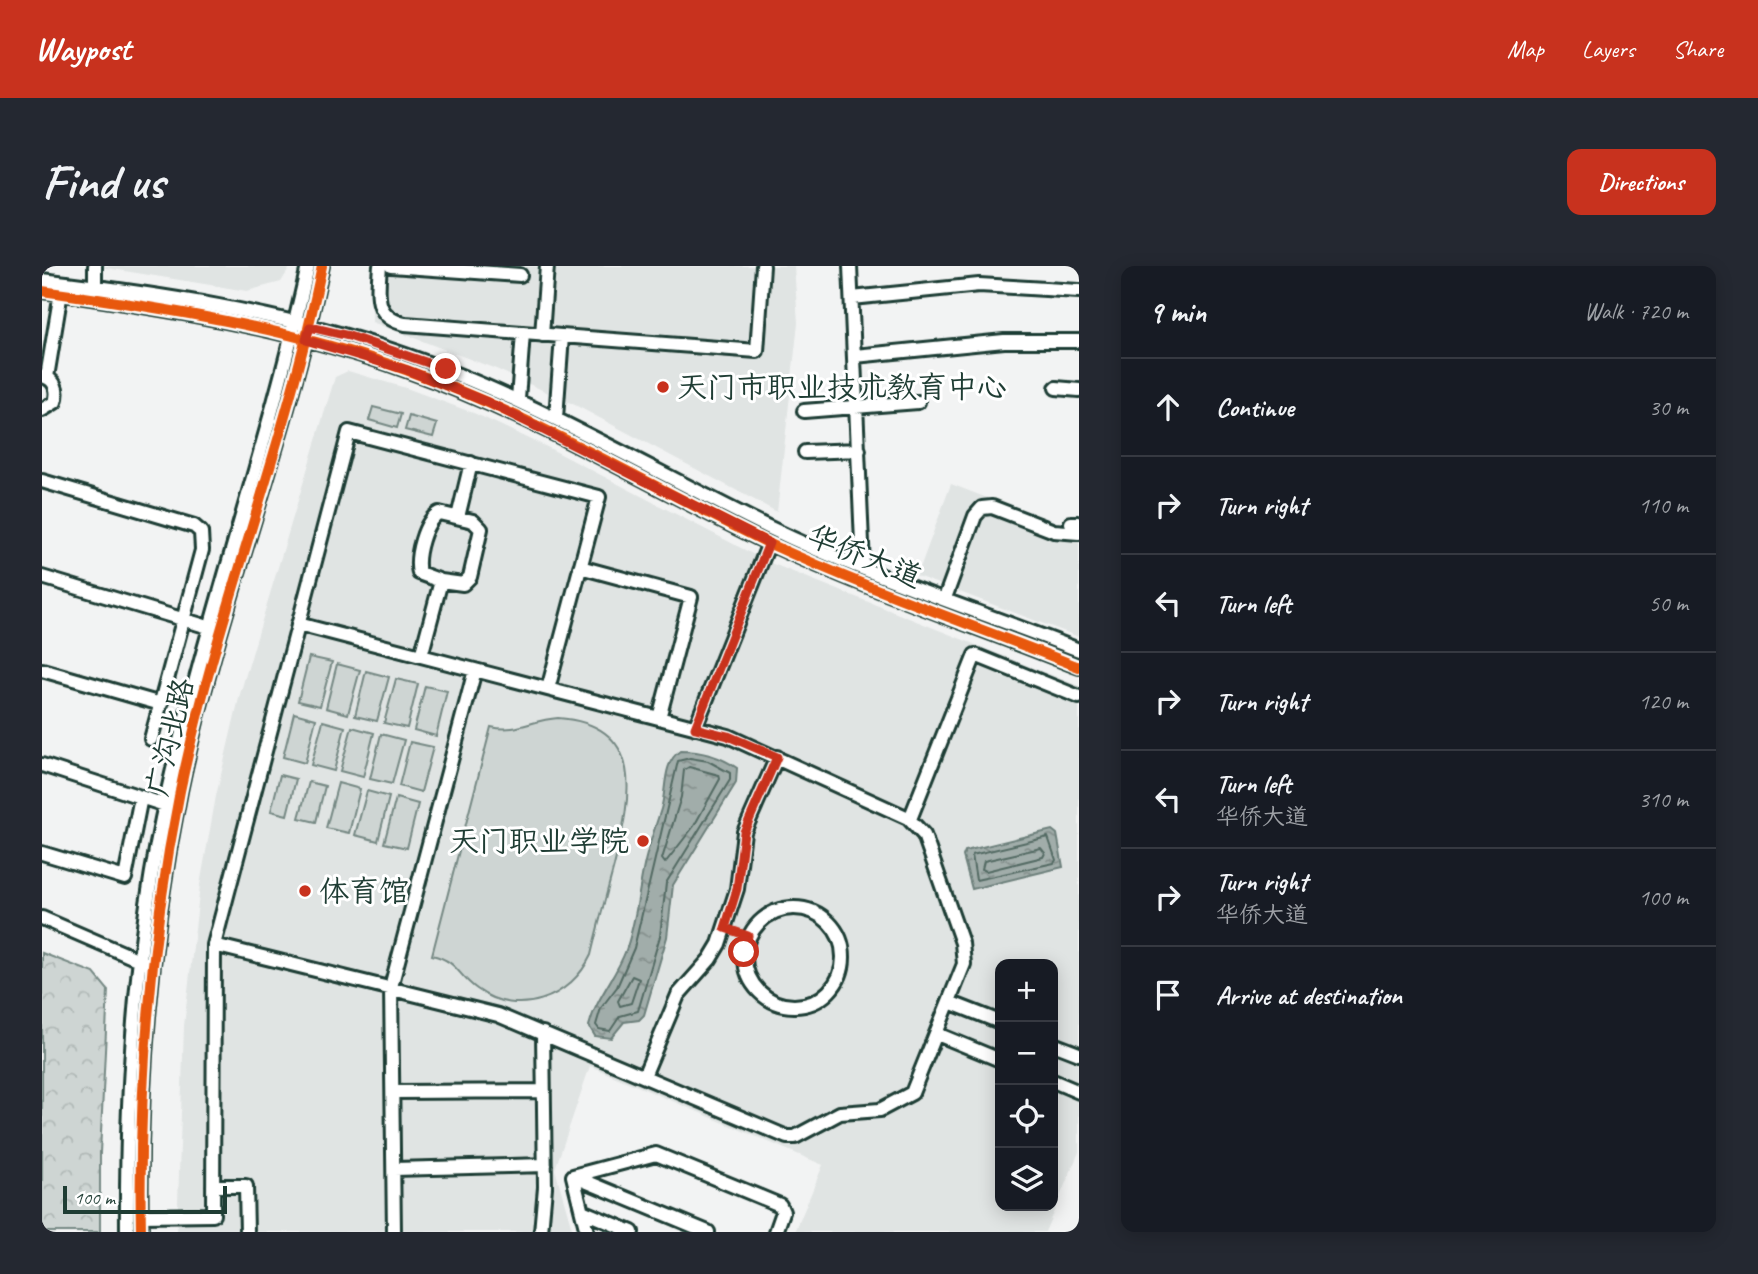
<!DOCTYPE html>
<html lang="en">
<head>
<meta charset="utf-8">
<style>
	:root { --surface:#171b24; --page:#242831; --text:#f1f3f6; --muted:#9ea1a6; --line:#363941; --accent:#c8321e }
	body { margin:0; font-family:Caveat,"LXGW WenKai TC",sans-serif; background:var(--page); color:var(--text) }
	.controls { position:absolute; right:21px; bottom:21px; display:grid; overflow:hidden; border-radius:14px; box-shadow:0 4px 18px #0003 }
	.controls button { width:63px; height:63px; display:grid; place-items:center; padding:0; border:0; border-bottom:2px solid var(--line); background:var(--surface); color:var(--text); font:35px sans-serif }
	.scale { position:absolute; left:21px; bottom:18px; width:164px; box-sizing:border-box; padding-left:7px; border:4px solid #1f3d34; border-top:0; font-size:19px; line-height:24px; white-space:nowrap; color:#1f3d34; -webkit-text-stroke:5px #fff; paint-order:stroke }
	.stop { position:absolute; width:21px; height:21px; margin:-16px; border:5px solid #c8321e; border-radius:50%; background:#fff }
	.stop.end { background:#c8321e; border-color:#fff; box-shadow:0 2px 7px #0008 }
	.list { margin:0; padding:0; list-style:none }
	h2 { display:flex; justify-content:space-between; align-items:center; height:91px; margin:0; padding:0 28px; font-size:30px }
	h2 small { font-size:23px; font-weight:400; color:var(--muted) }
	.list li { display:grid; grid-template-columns:46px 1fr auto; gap:21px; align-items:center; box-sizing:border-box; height:98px; padding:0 28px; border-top:2px solid var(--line) }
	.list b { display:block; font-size:26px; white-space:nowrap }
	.list p { margin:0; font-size:23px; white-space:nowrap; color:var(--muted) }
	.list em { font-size:23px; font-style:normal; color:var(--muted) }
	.icon { flex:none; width:38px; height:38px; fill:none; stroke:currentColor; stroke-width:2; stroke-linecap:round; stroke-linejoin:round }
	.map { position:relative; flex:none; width:1037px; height:966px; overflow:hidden; border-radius:14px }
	header { display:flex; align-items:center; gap:42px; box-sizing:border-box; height:98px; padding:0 35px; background:var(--accent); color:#fff }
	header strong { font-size:33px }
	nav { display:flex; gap:38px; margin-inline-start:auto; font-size:24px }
	.intro { display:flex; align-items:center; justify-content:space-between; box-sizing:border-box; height:168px; padding:0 42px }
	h1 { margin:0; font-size:49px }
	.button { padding:18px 32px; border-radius:14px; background:var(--accent); color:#fff; font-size:24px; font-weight:700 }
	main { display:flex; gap:42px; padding:0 42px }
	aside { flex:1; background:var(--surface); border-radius:14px; box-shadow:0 4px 18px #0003 }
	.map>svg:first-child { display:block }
</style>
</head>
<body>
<header>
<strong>Waypost</strong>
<nav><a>Map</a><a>Layers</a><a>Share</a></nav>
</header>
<div class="intro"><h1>Find us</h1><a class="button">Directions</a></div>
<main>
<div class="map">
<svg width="1037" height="966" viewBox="0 0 1037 966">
	<defs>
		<pattern id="park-crowns" width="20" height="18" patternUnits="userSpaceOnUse" patternTransform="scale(1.75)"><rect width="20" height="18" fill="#ced5d3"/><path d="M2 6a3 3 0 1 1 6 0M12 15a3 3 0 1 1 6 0" fill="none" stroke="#b0b8b6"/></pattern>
		<pattern id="water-ripples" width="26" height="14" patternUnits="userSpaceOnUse" patternTransform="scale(1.75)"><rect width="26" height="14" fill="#a1adaa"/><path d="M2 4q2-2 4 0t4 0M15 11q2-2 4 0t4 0" fill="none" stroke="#838e8b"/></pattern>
	</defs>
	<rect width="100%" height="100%" fill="#f2f3f3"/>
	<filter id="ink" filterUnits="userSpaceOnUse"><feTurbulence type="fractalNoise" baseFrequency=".0143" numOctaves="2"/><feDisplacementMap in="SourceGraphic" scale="14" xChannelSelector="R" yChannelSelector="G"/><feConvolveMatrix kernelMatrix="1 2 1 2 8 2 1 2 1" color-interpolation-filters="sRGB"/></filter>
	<g filter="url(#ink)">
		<path fill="#e0e4e3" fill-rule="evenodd" d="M52,0h197l-10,16 -34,9z
			M330,0h422l4,57 -21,189 -202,-107 -79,-36 -124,-47z
			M306,105l61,18 67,25 71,33 221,115 311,124v466l-34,80h-250l28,-67 -233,-99 -35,103 18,63h-396l7,-206 16,-141 16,-89 24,-102 95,-317zM958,698h53v242h-53z
			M909,218l106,41h22v112l-162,-61z"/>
		<path fill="url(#park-crowns)" stroke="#768984" stroke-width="2" d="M0,687l52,20 14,17 -8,163v79h-58z"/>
		<path fill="#ced5d3" stroke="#768984" stroke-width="2" d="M331,141l28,7 -4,14 -28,-8z
			M367,150l28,8 -4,13 -28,-7z
			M267,391l23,5 -12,44 -22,-5z
			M295,398l23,6 -12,44 -22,-6z
			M324,405l23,6 -12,44 -22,-5z
			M354,413l22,5 -11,44 -23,-5z
			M383,420l22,5 -11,45 -22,-6z
			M252,447l22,6 -11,44 -22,-6z
			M516,452c93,7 71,86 56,148 -8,30 -16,59 -23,89 -20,43 -73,64 -114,34 -21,-15 -18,-27 -45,-34l59,-228c27,6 39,-7 67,-9z
			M281,455l22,6 -11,44 -23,-6z
			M310,461l22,6 -11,44 -23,-6z
			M339,468l23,6 -12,44 -22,-5z
			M368,476l23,5 -12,45 -22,-6z
			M238,509l16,4 -9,36 -16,-4z
			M267,516l16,4 -9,36 -17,-4z
			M296,517l22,6 -11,44 -23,-5z
			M325,525l22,6 -11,44 -23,-6z
			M354,532l22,6 -11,44 -23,-5z"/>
		<path fill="url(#water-ripples)" stroke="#6d807b" stroke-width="2" d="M638,485c22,0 40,5 57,17l-1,15 -63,102 -6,52 -23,78 -5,5 -15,2 -13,16 -16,-2 -6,-10c7,-28 27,-49 37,-76 10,-28 12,-56 18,-84 4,-19 11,-38 17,-57 6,-19 1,-46 19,-58z
			M1010,564l5,4 6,33 -91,22 -9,-33 2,-5z"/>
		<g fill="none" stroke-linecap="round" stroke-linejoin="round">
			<path stroke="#536a63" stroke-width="2" d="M648,492l18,3 22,12v7l-64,103 -6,53 -22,75 -18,5 -10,15 -11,-2 -3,-4 5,-17 16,-21 17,-39 44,-187z
				M647,501l30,8 1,4 -26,47 -29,37 -3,-4 19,-62 3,-27z
				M1006,571l8,23 -2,3 -78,17 -4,-25z
				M999,582l4,5 -2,4 -57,14 -4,-2 2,-8z
				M590,710l7,3 -8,24 -11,3 -2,-5z"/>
			<defs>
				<path id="minor" d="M53,0v21
					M338,0c-2,27 -7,51 25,58l352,27 6,-85
					M349,0l129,9
					M808,0l13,300
					M0,14c116,14 238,32 349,70 133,44 252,116 377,177 99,48 208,83 311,123
					M0,25c123,17 248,37 364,79 127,45 242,115 362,173 101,47 208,83 311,124
					M810,32l127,-13 100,6
					M500,69l5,-69
					M813,90l149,-15h75
					M0,110c13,3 17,14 13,26l-13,8
					M5,111l15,-91
					M1014,122l23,2
					M476,133l5,-66
					M762,145l114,-9
					M514,152l6,-82
					M763,186l54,-2
					M0,215l152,45 7,6 1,18 -51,189
					M397,247l34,8 8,8 -11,48 -7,7 -22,-3 -22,-8c-4,-16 5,-52 20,-60z
					M416,251l13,-54
					M1029,257h8
					M538,301l111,30 -32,121
					M0,311l173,52
					M903,332l30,-82 7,-8 10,-1 62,24 25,2
					M379,390l20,-75
					M0,404l119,34
					M653,462l74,-185
					M0,499l123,40
					M868,553l65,-164 104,42
					M0,587l83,25 16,-81
					M703 691a49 49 0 1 1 98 0a49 49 0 1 1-98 0Z
					M0,652l104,45
					M172,679l284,70 289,122h8l45,-24 40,-3 32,-17 52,-129 -2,-21 -38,-108 -16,-17 -180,-82 -430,-112
					M907,736l51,20
					M895,768l63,26
					M1011,778l26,10
					M602,810l34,-81 32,-36 9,-15 18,-55 7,-57 33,-75
					M1011,815l26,11
					M351,826l151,-1
					M352,903l151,-4
					M531,910l83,-22 124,51 3,7 -7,20
					M531,910l135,56
					M531,910l14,56
					M171,920h33l1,46
					M540,945l50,21
					M99,950l72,-1 1,-270 135,-513 250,65 -51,192
					M85,966c-1,-146 8,-298 41,-441 40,-177 101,-348 140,-525
					M99,966c-3,-148 10,-296 39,-441 37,-178 106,-347 142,-525
					M352,966l-3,-245 84,-317
					M499,966l4,-45 -2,-154"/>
			</defs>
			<use href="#minor" stroke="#1f3d34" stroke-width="18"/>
			<use href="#minor" stroke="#fff" stroke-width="12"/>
			<defs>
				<path id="cycleway" d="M0,25c123,17 248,37 364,79 127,45 242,115 362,173 101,47 208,83 311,124
					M99,966c-3,-148 10,-296 39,-441 37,-178 106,-347 142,-525"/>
			</defs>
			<use href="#cycleway" stroke="#fff" stroke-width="15"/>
			<use href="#cycleway" stroke="#e8590c" stroke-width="10"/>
		</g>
	</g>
	<g fill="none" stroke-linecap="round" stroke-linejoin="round" filter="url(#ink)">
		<path stroke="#c8321e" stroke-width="9" d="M404,103l-97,-33 -39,-9 -4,13 101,30 80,32 282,141 -74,185 33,8 49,21 -33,75 -7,57 -12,39 23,8 -4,16"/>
	</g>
	<g fill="#c8321e" stroke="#fff" stroke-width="2.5">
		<circle cx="621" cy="121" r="7"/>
		<circle cx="601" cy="575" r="7"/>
		<circle cx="263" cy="625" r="7"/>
	</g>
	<g text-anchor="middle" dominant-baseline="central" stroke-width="6" stroke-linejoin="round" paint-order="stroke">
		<g font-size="30" fill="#1f3d34" stroke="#fff" text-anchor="start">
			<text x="635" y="121">天门市职业技术教育中心</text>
			<text x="587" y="575" text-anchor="end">天门职业学院</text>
			<text x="277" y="625">体育馆</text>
		</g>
		<g font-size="30" fill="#1f3d34" stroke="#fff">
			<text transform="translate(823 290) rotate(22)">华侨大道</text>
			<text transform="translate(128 471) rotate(-77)">广沟北路</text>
		</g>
	</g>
</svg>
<div class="controls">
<button>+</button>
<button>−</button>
<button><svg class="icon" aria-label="locate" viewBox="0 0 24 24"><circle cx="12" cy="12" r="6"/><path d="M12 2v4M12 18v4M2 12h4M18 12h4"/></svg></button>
<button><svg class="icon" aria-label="layers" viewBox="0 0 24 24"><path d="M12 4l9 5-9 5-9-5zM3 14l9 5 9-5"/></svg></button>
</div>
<div class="scale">100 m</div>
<div class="stop" style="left:702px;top:686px"></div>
<div class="stop end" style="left:404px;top:103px"></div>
</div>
<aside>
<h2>9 min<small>Walk · 720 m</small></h2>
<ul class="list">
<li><svg class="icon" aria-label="ahead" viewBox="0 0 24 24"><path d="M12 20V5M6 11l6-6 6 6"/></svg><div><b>Continue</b></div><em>30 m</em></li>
<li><svg class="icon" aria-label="right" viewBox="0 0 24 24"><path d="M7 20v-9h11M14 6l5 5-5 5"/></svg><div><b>Turn right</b></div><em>110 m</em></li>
<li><svg class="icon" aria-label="left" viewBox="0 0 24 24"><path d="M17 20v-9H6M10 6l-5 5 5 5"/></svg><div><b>Turn left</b></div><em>50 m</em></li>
<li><svg class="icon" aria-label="right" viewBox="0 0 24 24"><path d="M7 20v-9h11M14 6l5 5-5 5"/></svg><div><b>Turn right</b></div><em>120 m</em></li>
<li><svg class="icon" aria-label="left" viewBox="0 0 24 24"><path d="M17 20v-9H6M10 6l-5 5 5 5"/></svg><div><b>Turn left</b><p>华侨大道</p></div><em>310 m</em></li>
<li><svg class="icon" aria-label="right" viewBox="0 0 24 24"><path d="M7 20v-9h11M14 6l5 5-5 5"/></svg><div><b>Turn right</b><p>华侨大道</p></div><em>100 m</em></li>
<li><svg class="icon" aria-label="arrive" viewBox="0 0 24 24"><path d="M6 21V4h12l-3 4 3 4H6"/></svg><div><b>Arrive at destination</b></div></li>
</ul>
</aside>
</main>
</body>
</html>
